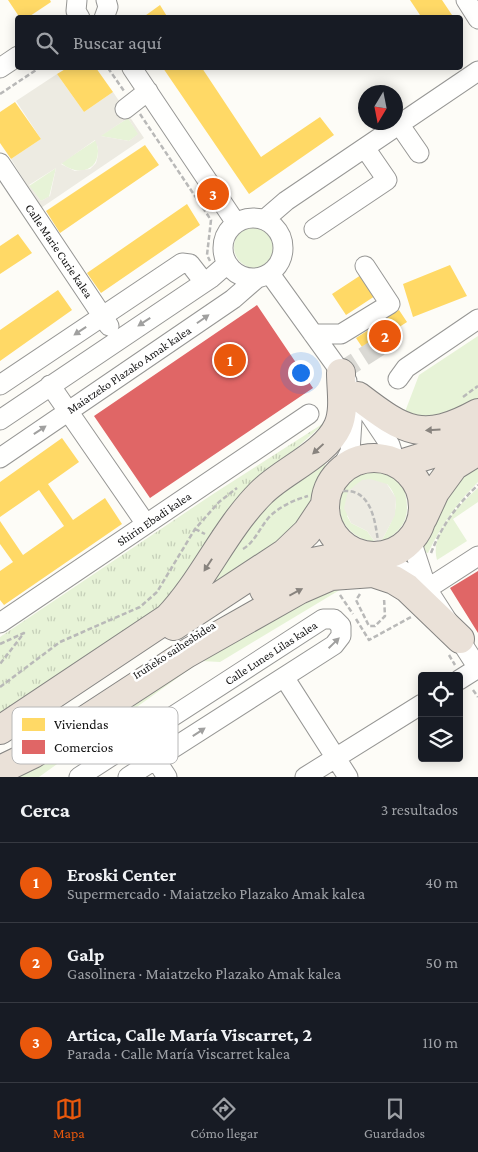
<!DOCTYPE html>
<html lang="es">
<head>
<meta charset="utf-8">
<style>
	:root { --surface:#171b24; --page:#20242c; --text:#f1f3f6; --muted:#9ea1a6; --line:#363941; --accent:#ea580c }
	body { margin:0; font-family:"Crimson Pro",serif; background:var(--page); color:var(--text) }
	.controls { position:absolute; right:15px; bottom:15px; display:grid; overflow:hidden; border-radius:5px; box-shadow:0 2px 12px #0003 }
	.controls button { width:45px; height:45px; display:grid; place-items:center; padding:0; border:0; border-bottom:1px solid var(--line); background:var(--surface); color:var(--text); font:25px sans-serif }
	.compass { position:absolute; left:358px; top:85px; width:45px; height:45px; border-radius:50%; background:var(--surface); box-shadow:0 2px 12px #0003; rotate:190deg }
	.you { position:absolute; left:300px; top:372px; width:18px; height:18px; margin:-12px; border:4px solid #fff; border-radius:50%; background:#1a73e8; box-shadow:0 0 0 8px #1a73e833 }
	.badge { display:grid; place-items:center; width:32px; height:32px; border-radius:50%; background:var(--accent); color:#fff; font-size:16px; font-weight:700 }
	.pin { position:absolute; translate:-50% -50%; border:2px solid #fff; box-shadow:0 1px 5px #0006 }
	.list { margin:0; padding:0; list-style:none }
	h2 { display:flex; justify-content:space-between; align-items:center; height:65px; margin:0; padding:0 20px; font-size:21px }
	h2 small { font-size:16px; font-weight:400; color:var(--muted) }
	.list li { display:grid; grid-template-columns:32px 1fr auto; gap:15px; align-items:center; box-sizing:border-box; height:80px; padding:0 20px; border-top:1px solid var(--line) }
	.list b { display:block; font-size:19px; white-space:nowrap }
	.list p { margin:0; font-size:16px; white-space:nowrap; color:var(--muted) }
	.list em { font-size:16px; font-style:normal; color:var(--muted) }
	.icon { flex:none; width:28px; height:28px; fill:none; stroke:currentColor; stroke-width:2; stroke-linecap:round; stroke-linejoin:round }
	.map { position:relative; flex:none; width:478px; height:777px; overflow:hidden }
	.search { position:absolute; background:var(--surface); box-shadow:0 2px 12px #0003; left:15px; right:15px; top:15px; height:55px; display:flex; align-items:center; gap:12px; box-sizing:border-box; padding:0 18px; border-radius:5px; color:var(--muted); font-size:19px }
	.sheet { height:305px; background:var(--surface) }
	nav { display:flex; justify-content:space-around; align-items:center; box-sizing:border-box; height:70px; border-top:1px solid var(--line); background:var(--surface); font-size:14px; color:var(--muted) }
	nav a { display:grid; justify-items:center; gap:2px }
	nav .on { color:var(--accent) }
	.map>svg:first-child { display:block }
</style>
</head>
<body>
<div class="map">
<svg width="478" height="777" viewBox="0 0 478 777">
	<defs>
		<pattern id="park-tufts" width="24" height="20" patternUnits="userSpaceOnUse" patternTransform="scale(1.25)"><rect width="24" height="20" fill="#e7f3d7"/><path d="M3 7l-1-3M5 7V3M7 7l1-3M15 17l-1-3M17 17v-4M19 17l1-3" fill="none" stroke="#c5cfb8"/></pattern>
	</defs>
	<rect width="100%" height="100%" fill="#fdfcf7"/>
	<path fill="#e7f3d7" d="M128,118l11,16 -10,7 -29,-5z
		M96,140c9,27 -14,40 -35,23z
		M56,168l-7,29 -8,4 -12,-15z
		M234 247a21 21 0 1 1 42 0a21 21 0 1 1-42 0Z
		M478,336v67l-27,15 -48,-1 16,-42z
		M326,463l-17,44 -28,40 -82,47 62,-89 46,-33z
		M478,466v16c-22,22 -37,44 -50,71l-4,-1 -1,-5c13,-31 25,-61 55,-81z
		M372,470l12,2 17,7c10,29 10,49 -20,63 10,-20 24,-39 6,-58l-40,32 4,7 16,8 8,11c-21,-3 -31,-15 -39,-34 10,-24 6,-35 36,-38z
		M478,488v14l-25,17 14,22 -30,19c-8,-27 22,-55 41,-72z
		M358,579l-138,83 -19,-1 -162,116h-29l190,-126 132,-70z"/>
	<path fill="url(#park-tufts)" d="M327,421l-68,60 -98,130 -161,105v-79l213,-143z"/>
	<path fill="#edebe2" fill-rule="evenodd" d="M57,74l27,38 29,-20 31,46 -103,70 -30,-49 30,-20 -25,-38zM128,118l10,16 -9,7 -28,-5zM95,140l3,8v7l-2,8 -6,6 -15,2 -14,-7zM56,168l-6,28 -9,5 -12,-16z
		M370,479l17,5 9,14 -1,17 -14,27h-6l-8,-11 -16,-8 -7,-15 4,-17 14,-11z"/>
	<path fill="#ffd966" d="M8,0h42l1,2 -24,16h-7z
		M410,0h32l12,18h-32z
		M160,5l8,13h-26z
		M67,68h29l17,24 -29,20 -27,-38z
		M163,68h39l59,89 59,-40 14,18 -85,59z
		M15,102l26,37 -30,20 -11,-16v-31z
		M145,145l14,20 -99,68 -14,-22z
		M187,204l13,21 -99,68 -14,-20z
		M18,234l14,19 -32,21v-28z
		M450,265l17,31 -54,21 -10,-33z
		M361,275l14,21 -29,19 -14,-21z
		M58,290l14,20 -72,51v-31z
		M399,310l8,12 -43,28 -8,-12z
		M62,438l17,24 -31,22 25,36 32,-22 17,26 -118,81 -4,-5v-29l13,-9 -13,-18v-23l23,34 41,-29 -25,-36 -39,27v-35z"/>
	<path fill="#e06666" d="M257,305l56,83 -163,110 -56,-82z
		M478,571v62l-28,-45z"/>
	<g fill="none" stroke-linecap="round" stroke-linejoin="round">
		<path stroke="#dad9d4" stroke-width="19" stroke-dasharray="19 9" stroke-linecap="butt" d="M340,372l48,-31 -16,-26"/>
		<defs>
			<path id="minor" d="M77,0l-1,11 4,7
				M466,0l12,19
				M104,18l4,-11 -2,-7
				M0,68l18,-12
				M132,68l104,155
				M125,109l23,-18
				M399,124l20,29
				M0,163l109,163
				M223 248a30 30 0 1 1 60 0a30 30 0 1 1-60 0Z
				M264,220l22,-19 192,-130
				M314,229l73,-49 -22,-32
				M270,274l77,107
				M313,334h28l49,-30 -25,-38
				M398,379l8,-11 72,-49
				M0,385l182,-122 8,1 14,18
				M50,385l96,139
				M364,406l26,39 5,16
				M0,420l211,-142 16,-14
				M0,458l233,-159 23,-20
				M340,471l10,-19 3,-47
				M411,540l16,49 51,79
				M381,555l37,27
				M427,589l51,-33
				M0,623l309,-209
				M284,677l64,100
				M459,680l19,-12
				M150,751l17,26
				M79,777l244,-158h11l7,7v10l-7,9 -206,132
				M305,777l117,-73"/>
			<path id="highway" d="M358,396c47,36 65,47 120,17
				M325 507a49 49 0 1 1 98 0a49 49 0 1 1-98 0Z
				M400,464l42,-13 36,-24
				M423,518l12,-26 19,-26 24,-15
				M264,590l44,-27 49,-10
				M174,626l111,-73 22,-21 18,-27
				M0,730l168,-112c36,-38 56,-88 93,-125 21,-22 64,-38 77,-67 7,-16 3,-36 3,-53
				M0,770l33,-16 153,-100 113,-64 32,-14 42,-3 21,7 13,8 53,51"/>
		</defs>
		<use href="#minor" stroke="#979795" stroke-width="21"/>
		<use href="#highway" stroke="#858482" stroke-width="30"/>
		<path stroke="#b9b9b8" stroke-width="2.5" stroke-dasharray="5 2.5" stroke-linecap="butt" d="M108,68l16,23
			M0,94l39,-26
			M140,114l71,106 -4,35 3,6
			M463,397l15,-11
			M343,491c28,-2 32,29 35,50
			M195,529l10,5
			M243,549c12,-7 17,-22 27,-33 11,-10 24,-16 38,-20
			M431,553c11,-28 26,-48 47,-68
			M360,594l-4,6 13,26h6l10,-10 -1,-18
			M340,595l13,19
			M356,619l13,21 42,-23
			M0,644l24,-11 -24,31
			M449,655l6,10
			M0,687l60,-45 80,-35 17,-15 38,-63 24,-27 18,-14
			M473,690l5,7"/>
		<use href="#minor" stroke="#fffffe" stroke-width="19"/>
		<use href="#highway" stroke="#eae1d8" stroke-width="28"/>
	</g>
	<defs><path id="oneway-solid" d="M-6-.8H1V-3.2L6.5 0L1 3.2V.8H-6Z" transform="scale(1.25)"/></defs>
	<g fill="#a0a09f">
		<use href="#oneway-solid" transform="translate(203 319) rotate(-35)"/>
		<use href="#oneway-solid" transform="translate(144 322) rotate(147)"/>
		<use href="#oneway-solid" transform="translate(80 331) rotate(146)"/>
		<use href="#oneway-solid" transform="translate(40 430) rotate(-34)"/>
		<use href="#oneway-solid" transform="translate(334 643) rotate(-44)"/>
		<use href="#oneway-solid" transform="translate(199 732) rotate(-33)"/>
	</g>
	<g fill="#88837e">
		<use href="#oneway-solid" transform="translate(433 430) rotate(177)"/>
		<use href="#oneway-solid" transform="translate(318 449) rotate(137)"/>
		<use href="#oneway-solid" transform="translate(208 565) rotate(123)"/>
		<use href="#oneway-solid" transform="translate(296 592) rotate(-28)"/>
	</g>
	<g text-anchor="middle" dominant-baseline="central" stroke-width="5" stroke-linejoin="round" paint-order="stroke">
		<g font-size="12" fill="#111" stroke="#fff">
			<text transform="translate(59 251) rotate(56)">Calle Marie Curie kalea</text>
			<text transform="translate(129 370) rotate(-34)">Maiatzeko Plazako Amak kalea</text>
			<text transform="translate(154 519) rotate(-34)">Shirin Ebadi kalea</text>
			<text transform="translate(174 650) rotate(-33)">Iruñeko saihesbidea</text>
			<text transform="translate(271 653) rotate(-33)">Calle Lunes Lilas kalea</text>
		</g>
	</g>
	<rect x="12" y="707" width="166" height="57" rx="8" fill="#fff" stroke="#b8b8b8" stroke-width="1"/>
	<rect x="22" y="718" width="23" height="13" fill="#ffd966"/>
	<rect x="22" y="740" width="23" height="14" fill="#e06666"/>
	<g font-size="14" fill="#111">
		<text x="54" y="729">Viviendas</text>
		<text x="54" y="752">Comercios</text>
	</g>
</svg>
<div class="controls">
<button><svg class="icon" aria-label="locate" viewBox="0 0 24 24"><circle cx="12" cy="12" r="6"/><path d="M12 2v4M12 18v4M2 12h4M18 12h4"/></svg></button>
<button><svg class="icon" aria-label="layers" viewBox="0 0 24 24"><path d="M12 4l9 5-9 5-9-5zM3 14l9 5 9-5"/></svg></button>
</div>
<svg class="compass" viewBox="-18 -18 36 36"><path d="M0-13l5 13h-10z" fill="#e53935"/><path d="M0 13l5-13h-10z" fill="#9ea1a6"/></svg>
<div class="you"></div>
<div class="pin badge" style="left:230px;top:360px">1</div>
<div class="pin badge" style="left:385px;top:336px">2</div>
<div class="pin badge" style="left:213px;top:194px">3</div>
<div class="search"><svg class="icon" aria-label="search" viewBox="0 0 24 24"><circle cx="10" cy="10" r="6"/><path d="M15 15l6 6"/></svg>Buscar aquí</div>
</div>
<section class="sheet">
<h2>Cerca<small>3 resultados</small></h2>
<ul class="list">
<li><span class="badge">1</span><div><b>Eroski Center</b><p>Supermercado · Maiatzeko Plazako Amak kalea</p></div><em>40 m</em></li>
<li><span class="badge">2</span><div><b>Galp</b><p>Gasolinera · Maiatzeko Plazako Amak kalea</p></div><em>50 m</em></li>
<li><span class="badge">3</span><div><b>Artica, Calle María Viscarret, 2</b><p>Parada · Calle María Viscarret kalea</p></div><em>110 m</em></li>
</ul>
</section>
<nav>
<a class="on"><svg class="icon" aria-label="map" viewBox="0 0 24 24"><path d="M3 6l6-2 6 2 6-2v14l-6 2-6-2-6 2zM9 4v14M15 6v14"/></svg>Mapa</a>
<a><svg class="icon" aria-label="directions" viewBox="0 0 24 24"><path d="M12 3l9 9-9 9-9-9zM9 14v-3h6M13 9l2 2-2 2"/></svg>Cómo llegar</a>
<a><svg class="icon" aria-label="saved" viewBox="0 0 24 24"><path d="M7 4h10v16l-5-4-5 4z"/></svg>Guardados</a>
</nav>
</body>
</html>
